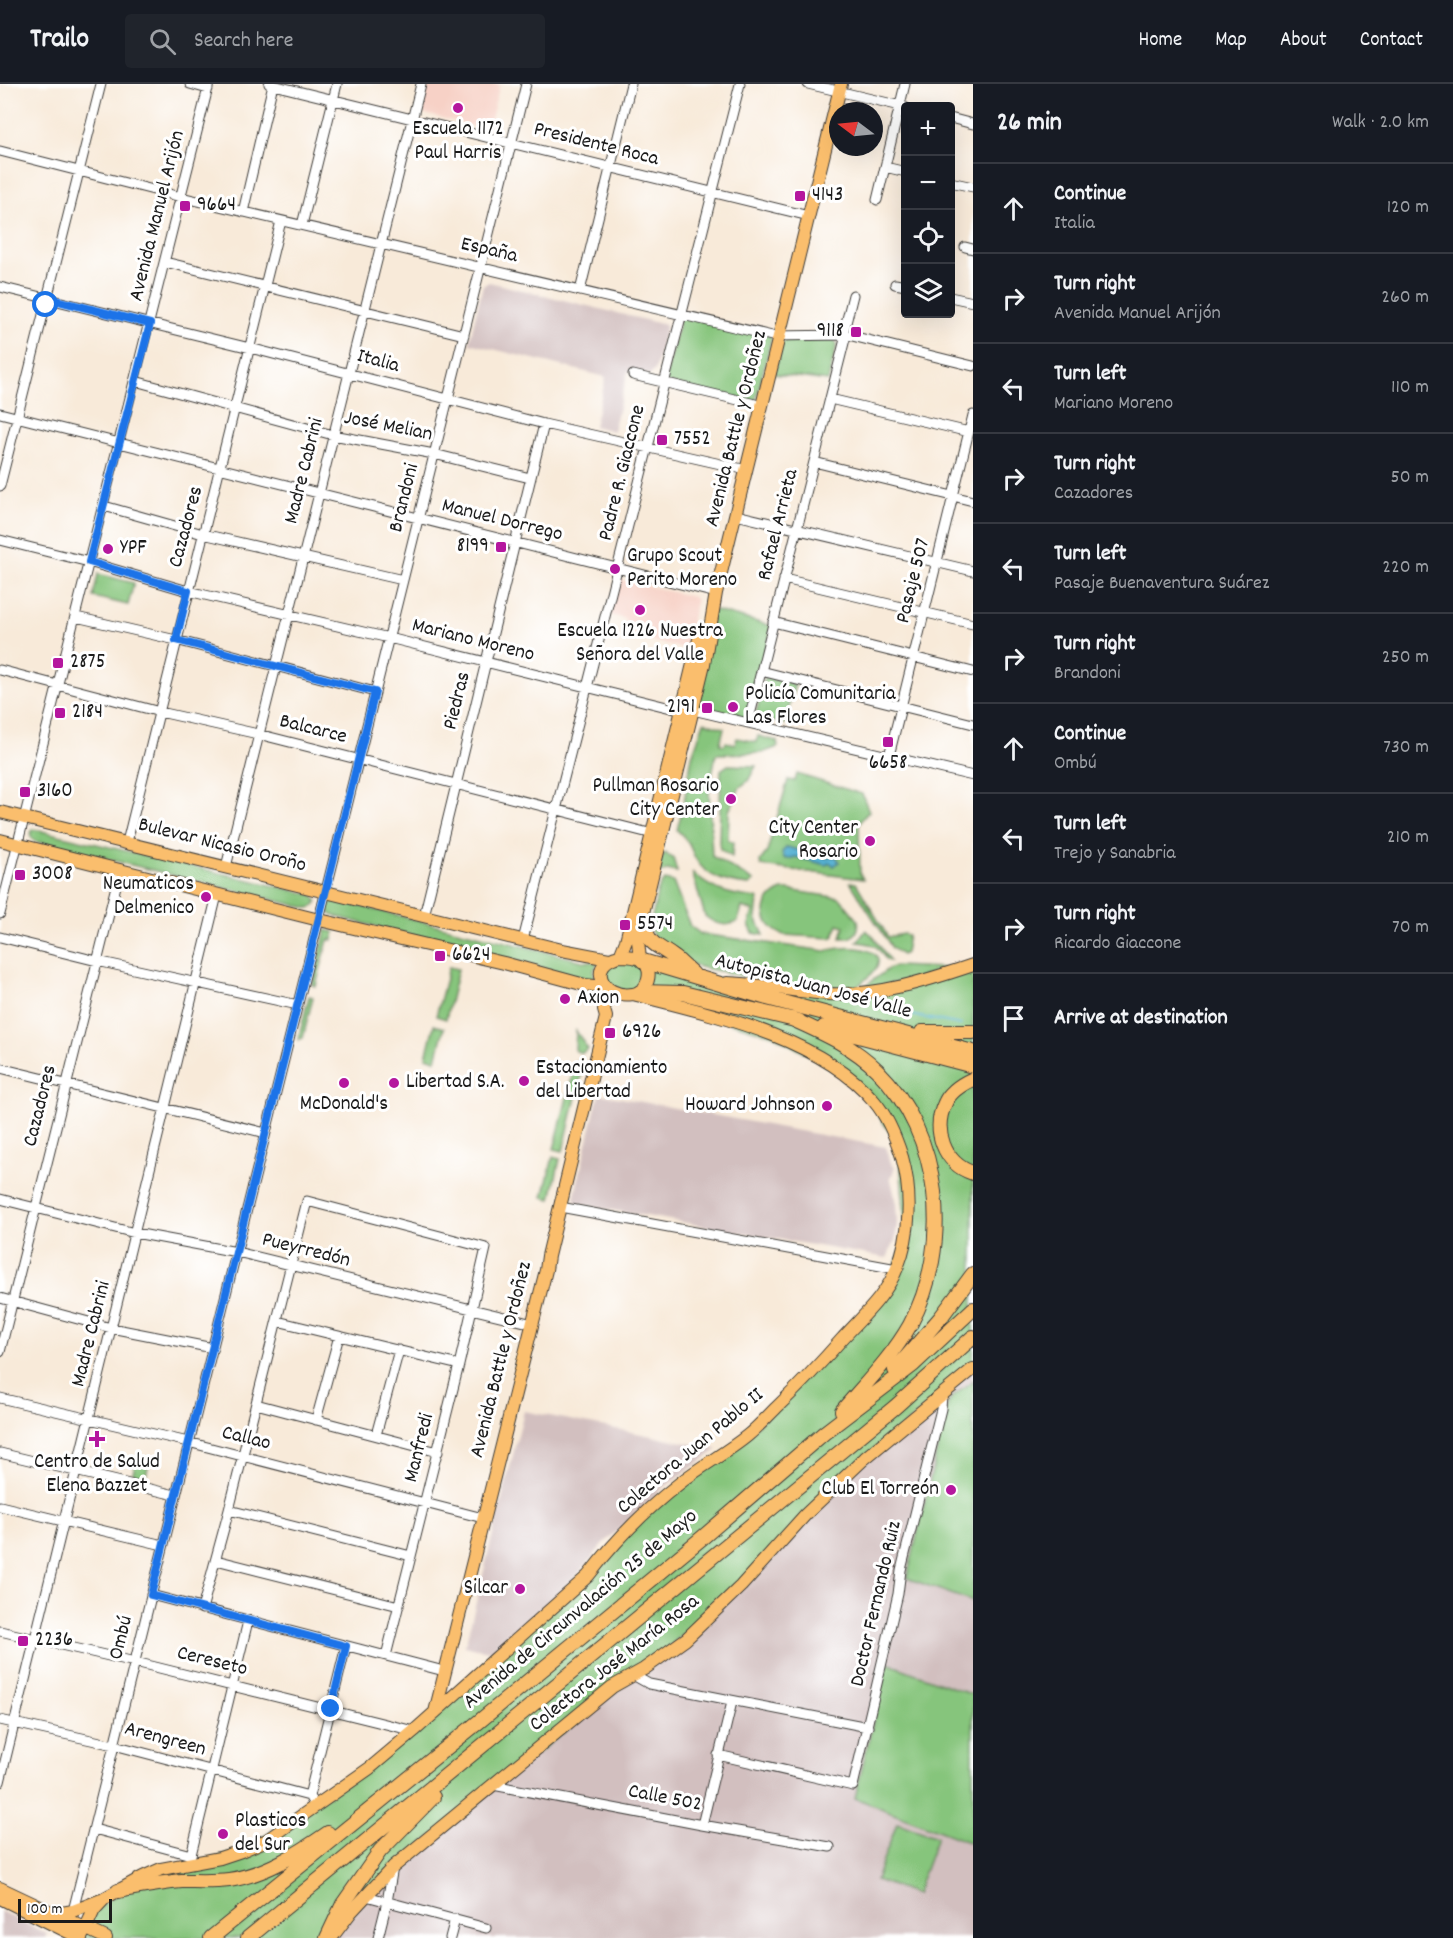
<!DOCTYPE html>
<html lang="en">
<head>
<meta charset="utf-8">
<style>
	:root { --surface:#171b24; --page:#20242c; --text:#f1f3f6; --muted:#9ea1a6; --line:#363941 }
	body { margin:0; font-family:Dekko,sans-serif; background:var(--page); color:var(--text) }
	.controls { position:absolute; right:18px; top:18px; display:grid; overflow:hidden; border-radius:6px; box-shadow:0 6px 24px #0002 }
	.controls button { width:54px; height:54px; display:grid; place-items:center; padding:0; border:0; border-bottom:2px solid var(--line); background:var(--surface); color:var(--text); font:30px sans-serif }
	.compass { position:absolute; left:829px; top:18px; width:54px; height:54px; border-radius:50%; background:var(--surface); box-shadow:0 6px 24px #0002; rotate:286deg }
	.scale { position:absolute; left:18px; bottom:15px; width:94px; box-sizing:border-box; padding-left:6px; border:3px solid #1c1c1c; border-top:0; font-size:16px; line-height:21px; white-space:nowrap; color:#1c1c1c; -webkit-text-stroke:4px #fff; paint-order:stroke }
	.stop { position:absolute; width:18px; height:18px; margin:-14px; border:4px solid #1a73e8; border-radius:50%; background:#fff }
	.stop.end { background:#1a73e8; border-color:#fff; box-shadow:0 2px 6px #0008 }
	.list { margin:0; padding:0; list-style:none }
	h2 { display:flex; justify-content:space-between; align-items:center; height:78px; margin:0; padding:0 24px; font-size:26px }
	h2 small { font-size:20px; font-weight:400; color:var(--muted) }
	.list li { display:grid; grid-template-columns:39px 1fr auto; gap:18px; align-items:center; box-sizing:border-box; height:90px; padding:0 24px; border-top:2px solid var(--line) }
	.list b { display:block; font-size:22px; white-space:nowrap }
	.list p { margin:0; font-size:20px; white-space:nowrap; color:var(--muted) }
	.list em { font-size:20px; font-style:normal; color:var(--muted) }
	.icon { flex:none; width:33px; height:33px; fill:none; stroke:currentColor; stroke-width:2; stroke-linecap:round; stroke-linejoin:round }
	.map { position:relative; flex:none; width:973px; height:1854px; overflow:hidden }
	header { display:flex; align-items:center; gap:36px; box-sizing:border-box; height:84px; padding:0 30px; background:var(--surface); border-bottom:2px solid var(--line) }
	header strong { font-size:28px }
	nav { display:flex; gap:33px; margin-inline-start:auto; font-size:21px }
	.search { width:420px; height:54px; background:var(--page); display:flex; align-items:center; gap:15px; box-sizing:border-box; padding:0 21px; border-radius:6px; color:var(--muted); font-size:22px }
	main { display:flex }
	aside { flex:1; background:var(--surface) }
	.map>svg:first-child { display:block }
</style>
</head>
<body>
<header>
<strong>Trailo</strong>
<div class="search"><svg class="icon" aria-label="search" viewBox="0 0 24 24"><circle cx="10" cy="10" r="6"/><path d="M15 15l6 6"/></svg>Search here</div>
<nav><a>Home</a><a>Map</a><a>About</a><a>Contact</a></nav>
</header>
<main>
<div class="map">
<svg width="973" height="1854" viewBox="0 0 973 1854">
	<rect width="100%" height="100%" fill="#fff"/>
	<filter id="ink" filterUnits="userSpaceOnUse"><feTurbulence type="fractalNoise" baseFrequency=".0167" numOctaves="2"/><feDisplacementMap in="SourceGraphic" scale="12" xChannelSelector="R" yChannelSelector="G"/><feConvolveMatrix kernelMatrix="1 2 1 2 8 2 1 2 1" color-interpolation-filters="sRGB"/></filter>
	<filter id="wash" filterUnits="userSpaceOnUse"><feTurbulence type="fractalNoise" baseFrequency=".008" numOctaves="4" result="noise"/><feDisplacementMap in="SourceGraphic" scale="24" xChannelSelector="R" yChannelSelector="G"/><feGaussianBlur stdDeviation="1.35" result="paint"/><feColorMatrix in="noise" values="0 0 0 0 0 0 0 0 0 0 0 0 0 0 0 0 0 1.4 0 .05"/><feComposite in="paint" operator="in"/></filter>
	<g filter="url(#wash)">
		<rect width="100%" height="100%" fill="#f8ead9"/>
		<path fill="#f7d1c6" d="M428,0h72l-12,46 -67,-17z
			M618,495l76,18 2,5 -11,47 -63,-15 4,-15 -16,-4z"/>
		<path fill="#d2bfbf" d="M489,198l177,43 -11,45 -6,5 -21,-4 -15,60 -19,-5 12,-49 -137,-34 14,-58z
			M599,1010l287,53 6,19h3l-3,9 -2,1 6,25 1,23 -2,16 -8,18 -309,-54 -4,-6z
			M973,1285v569h-642l20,-26z
			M524,1327l194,38 -55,39 -58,54 -30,36 -30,30 -52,44 -28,-6z
			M0,1827l47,23 -2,4h-45z"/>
		<path fill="#86c57b" stroke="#51704c" stroke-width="1.5" d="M681,231l91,21 -17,68 -91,-22z
			M833,255l4,5 -9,37 -54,-7 7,-30 5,-4z
			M98,490l36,9 -6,22 -35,-8z
			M713,526l59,16 -24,97 -55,-13z
			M765,593l30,7 -10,40 -30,-7z
			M704,638l20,6 -4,16 4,1 2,-3 9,2 2,-6 19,4 2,-6 19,5 1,6 -16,6 -46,1 -7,37 3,65 42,25 -5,4c-21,-2 -43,-7 -54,-27 -5,-12 -8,-19 -18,-28l7,-28 8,-46z
			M728,681l28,1 -8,15 -8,6 -11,24 -1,30 5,1 -1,15 -12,-8 -1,-6 2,-73z
			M797,690l65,20 7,17 -10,12 1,50 3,6 -102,-13 -1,-5 7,-9 21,-72 7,1z
			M33,745l280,66 4,6c-2,6 -4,7 -10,7l-273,-67 -4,-6z
			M665,769l8,5 4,14 -10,-2 -10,4 6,-19z
			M692,788c19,19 39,23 65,26l1,2 -2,18 8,17 -11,-2 -4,-8 4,-14 -11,-4 -4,14c-10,7 -24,3 -33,-5z
			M665,796l8,2 17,44 11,8 125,17c21,-8 77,-3 40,28 -5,4 -9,9 -15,10 -34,5 -92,-9 -126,-17 -10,-2 -22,-3 -31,-7 -10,-5 -35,-20 -41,-29 -5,-8 -1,-19 1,-27 2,-10 3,-23 11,-29z
			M850,798l6,1 32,54 15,-3 5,1 -3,18 -3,2 -10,-7z
			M783,806h5l52,8 18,22c2,9 -1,14 -8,18h-9l3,-12 -6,-2 -4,12 -3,2 -47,-3c-24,-8 -26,-36 -1,-45z
			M335,816l248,61 15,1 -4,9v7l-3,2 -257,-64 -5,-3 -1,-8z
			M326,846l9,2 -2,8h-5l-12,46 -4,-1z
			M866,846l7,6 17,25 -4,-1c-9,-15 -11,-16 -29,-18z
			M615,873l82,20 158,17 118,-29v404l-109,89 -97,101 -123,110 -251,198 -62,71h-250l13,-28 49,-33 98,-26 129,-83 218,-192 56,-63 104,-78 134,-140 24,-56 -7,-93 -43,-64 -83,-47 -146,-41 -26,-16z
			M895,882l51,2 -33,11 -47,9 -1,-2 23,-17z
			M449,883l9,2 -12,50 -10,-3z
			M309,912l4,1 -10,41 -5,2z
			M434,941l10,3 -8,32 -10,-3z
			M576,947l12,18 -6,4 -6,-2 -1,-2z
			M576,978l8,2 -21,87 -9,-2z
			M553,1073l7,2 -9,40 -8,-2z
			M973,1296v222l-66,-24 41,-175 3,-3 -1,-1z
			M136,1376l13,3 -5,21 -13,-3z
			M887,1579l86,32v149l-118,-46z
			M897,1739l40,14 -21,57 -40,-14z"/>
		<path fill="#55b1d3" stroke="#386678" stroke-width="1.5" d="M787,763l14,4 7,-2 6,2 12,7 10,-2 3,6 -5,4 -4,-3 -4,2 -30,-8 -9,2 -3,-1 -2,-6z"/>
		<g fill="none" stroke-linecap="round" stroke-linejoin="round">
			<path stroke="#55b1d3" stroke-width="2" d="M890,927l71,14"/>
		</g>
	</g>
	<g filter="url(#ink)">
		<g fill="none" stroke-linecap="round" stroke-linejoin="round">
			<defs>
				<path id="minor" d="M190,0l18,5
					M269,0l540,132
					M808,0l97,23
					M950,34l23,6
					M0,67l181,46 591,139 76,-1 125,31
					M885,83l21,5
					M950,98l23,5
					M877,116l28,-116
					M243,128l30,-128
					M302,141l35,-141
					M965,163l8,2
					M165,178l299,73
					M895,200l11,2
					M0,203l250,61 294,76 203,46
					M580,207l51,-207
					M950,213l23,5
					M843,251l10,-40
					M633,291l122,29
					M135,297l198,54 101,19 96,24
					M830,315l139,33
					M0,329l716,180
					M814,378l159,39
					M0,402l101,-402
					M104,422l99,28 200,46
					M736,431l237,56
					M0,456l89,22 99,29 201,47 294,73 10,-1 280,66
					M784,495l189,45
					M76,533l100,23 199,52
					M773,538l200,50
					M0,586l160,42 98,22 395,100
					M761,587l212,53
					M748,639l98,-388
					M889,672l84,-341
					M127,758l154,-621
					M226,783l195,-783
					M0,830l209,-830
					M424,832l120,-492
					M0,853l97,24 201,44
					M523,856l217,-856
					M0,984l266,65
					M0,1115l135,34 102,19 296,72
					M560,1123l337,62
					M0,1214l111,30 102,20
					M277,1237l182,44
					M0,1268l120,-482
					M0,1314l188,44 295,76
					M256,1320l182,48
					M316,1336l23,-84
					M376,1351l23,-85
					M0,1369l175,42
					M0,1422l163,39
					M229,1426l182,46
					M216,1476l183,46
					M151,1511l293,76
					M202,1525l27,-99 78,-309 179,47 -27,117 -73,291
					M0,1547l135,31 279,69
					M633,1591l16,9 219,43
					M0,1636l114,25 195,51 6,10
					M718,1671l135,31 45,-192 3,-24 40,-161 1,-14
					M0,1698l217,-887
					M493,1701l209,40 128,22
					M309,1712l37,-150
					M702,1741l30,-123
					M94,1745l97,26
					M191,1771l57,-234
					M366,1812l120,32
					M73,1827l453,-1827
					M378,1854l9,-36 6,-35
					M450,1854l5,-19"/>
				<path id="major" d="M0,728l562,138 47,9
					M0,756l311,78 193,45 81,22 20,2
					M620,872l6,-15 75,-310
					M620,872c7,0 17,0 23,5 11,10 5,31 -10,33 -33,5 -46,-32 -13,-38z
					M640,875l-2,-18 2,-16 64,-261 12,-71 125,-509
					M727,899c34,1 67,9 101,11 50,2 98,-13 145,-29
					M435,1628l111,-442 2,-14 58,-239 -2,-7 3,-21
					M0,1804l106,50
					M0,1814l80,40
					M56,1830l17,-3 28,-11
					M332,1853l19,-25 42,-45 219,-180 32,-18 42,-30 55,-53 65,-72 59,-56 108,-89
					M81,1854l13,-28 11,-12 38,-21 18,-8 59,-11 21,-7 26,-11 103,-72 44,-37 174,-155c27,-35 57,-66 92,-93 21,-17 46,-30 67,-47 10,-8 20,-19 29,-28 23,-22 45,-45 66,-69 20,-22 44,-43 55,-71 14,-34 15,-76 5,-111 -6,-19 -15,-41 -28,-56 -54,-64 -163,-87 -241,-107"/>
				<path id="highway" d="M642,831c7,33 9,25 33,43 6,5 12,11 18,16
					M643,877l124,37 206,54
					M640,908l43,1 116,28
					M792,935c31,14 61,27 85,51 65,64 76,176 33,255 -18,32 -44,58 -68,86
					M824,943l149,39
					M922,948h51
					M973,995c-11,5 -23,12 -28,24 -13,27 -1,61 28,70
					M895,1286l46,-53 32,-43
					M118,1807c21,-4 42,-8 64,-10 15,0 31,1 47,-1 36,-5 70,-27 99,-47
					M211,1854l265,-214 226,-186 122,-105 89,-68 60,-56
					M248,1854l647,-531 78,-70
					M327,1854l16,-34 37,-53 53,-54"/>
			</defs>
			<use href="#minor" stroke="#3d3b38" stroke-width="11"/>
			<use href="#major" stroke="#3d3b38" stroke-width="14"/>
			<use href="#highway" stroke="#3d3b38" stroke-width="16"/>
			<use href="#minor" stroke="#fff" stroke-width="9"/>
			<use href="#major" stroke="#fabe6d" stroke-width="12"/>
			<use href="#highway" stroke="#fabe6d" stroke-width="14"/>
		</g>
	</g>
	<g fill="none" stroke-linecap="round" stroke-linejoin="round" filter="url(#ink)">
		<path stroke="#1a73e8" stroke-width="8" d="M46,221l1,-7 103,26 -61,238 99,29 -12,49 199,52 -224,903 195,51 -15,63"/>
	</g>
	<g fill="#b5179e" stroke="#fff" stroke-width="2">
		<circle cx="458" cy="24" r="6"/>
		<rect x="794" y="106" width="12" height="12" rx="3"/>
		<rect x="179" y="116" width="12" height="12" rx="3"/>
		<rect x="850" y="242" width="12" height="12" rx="3"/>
		<rect x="656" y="350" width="12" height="12" rx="3"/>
		<rect x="495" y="457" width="12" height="12" rx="3"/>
		<circle cx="108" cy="465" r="6"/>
		<circle cx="615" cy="485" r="6"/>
		<circle cx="640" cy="526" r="6"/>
		<rect x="52" y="573" width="12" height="12" rx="3"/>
		<circle cx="733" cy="623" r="6"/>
		<rect x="701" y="618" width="12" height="12" rx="3"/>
		<rect x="54" y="623" width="12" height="12" rx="3"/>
		<rect x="882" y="652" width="12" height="12" rx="3"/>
		<rect x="19" y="702" width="12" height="12" rx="3"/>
		<circle cx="731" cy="715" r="6"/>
		<circle cx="870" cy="757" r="6"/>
		<rect x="14" y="785" width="12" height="12" rx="3"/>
		<circle cx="206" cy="813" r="6"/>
		<rect x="619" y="835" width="12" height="12" rx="3"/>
		<rect x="434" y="866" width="12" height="12" rx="3"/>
		<circle cx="565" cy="915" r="6"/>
		<rect x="604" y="943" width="12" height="12" rx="3"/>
		<circle cx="524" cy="997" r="6"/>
		<circle cx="344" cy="999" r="6"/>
		<circle cx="394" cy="999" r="6"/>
		<circle cx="827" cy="1022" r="6"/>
		<path d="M94 1346h6v6h6v6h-6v6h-6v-6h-6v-6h6z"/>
		<circle cx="951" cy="1406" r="6"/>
		<circle cx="520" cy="1505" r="6"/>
		<rect x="17" y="1551" width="12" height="12" rx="3"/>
		<circle cx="223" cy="1750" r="6"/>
	</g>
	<g text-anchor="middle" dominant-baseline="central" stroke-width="6" stroke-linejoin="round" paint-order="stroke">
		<g font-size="21" fill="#1c1c1c" stroke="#fff" text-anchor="start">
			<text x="458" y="46" text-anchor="middle">Escuela 1172<tspan x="458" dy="24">Paul Harris</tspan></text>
			<text x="812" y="112">4143</text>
			<text x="197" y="122">9664</text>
			<text x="844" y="248" text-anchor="end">9118</text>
			<text x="674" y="356">7552</text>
			<text x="489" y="463" text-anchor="end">8199</text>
			<text x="120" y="465">YPF</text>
			<text x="627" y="473">Grupo Scout<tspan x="627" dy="24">Perito Moreno</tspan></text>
			<text x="640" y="548" text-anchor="middle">Escuela 1226 Nuestra<tspan x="640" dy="24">Señora del Valle</tspan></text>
			<text x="70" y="579">2875</text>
			<text x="745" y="611">Policía Comunitaria<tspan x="745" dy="24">Las Flores</tspan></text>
			<text x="695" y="624" text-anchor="end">2191</text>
			<text x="72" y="629">2184</text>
			<text x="888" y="680" text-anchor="middle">6658</text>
			<text x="719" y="703" text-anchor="end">Pullman Rosario<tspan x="719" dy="24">City Center</tspan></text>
			<text x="37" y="708">3160</text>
			<text x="858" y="745" text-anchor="end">City Center<tspan x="858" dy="24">Rosario</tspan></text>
			<text x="32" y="791">3008</text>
			<text x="194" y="801" text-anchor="end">Neumaticos<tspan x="194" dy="24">Delmenico</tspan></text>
			<text x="637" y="841">5574</text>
			<text x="452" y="872">6624</text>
			<text x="577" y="915">Axion</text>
			<text x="622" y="949">6926</text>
			<text x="536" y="985">Estacionamiento<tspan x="536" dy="24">del Libertad</tspan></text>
			<text x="406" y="999">Libertad S.A.</text>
			<text x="344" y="1021" text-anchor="middle">McDonald's</text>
			<text x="815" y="1022" text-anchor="end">Howard Johnson</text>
			<text x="97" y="1379" text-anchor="middle">Centro de Salud<tspan x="97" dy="24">Elena Bazzet</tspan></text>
			<text x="939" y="1406" text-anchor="end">Club El Torreón</text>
			<text x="508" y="1505" text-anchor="end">Silcar</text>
			<text x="35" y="1557">2236</text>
			<text x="235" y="1738">Plasticos<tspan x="235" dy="24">del Sur</tspan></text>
		</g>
		<g font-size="21" fill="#1c1c1c" stroke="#fff">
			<text transform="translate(596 61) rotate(14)">Presidente Roca</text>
			<text transform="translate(158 132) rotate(-76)">Avenida Manuel Arijón</text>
			<text transform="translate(489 167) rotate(13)">España</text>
			<text transform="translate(378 278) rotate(15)">Italia</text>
			<text transform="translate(388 343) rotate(11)">José Melian</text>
			<text transform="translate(737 345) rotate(-76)">Avenida Battle y Ordoñez</text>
			<text transform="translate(305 387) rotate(-76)">Madre Cabrini</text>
			<text transform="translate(623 389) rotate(-76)">Padre R. Giaccone</text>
			<text transform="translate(405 414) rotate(-76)">Brandoni</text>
			<text transform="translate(502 437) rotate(14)">Manuel Dorrego</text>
			<text transform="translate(779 441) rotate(-76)">Rafael Arrieta</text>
			<text transform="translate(187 443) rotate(-75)">Cazadores</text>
			<text transform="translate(914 497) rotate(-76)">Pasaje 507</text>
			<text transform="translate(473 557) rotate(14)">Mariano Moreno</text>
			<text transform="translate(458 617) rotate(-76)">Piedras</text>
			<text transform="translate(313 646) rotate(14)">Balcarce</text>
			<text transform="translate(222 762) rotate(14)">Bulevar Nicasio Oroño</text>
			<text transform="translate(813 903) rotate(15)">Autopista Juan José Valle</text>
			<text transform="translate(41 1022) rotate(-76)">Cazadores</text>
			<text transform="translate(306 1167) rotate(14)">Pueyrredón</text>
			<text transform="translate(92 1250) rotate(-76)">Madre Cabrini</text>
			<text transform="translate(502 1276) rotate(-76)">Avenida Battle y Ordoñez</text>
			<text transform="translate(246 1355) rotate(14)">Callao</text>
			<text transform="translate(420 1364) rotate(-76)">Manfredi</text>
			<text transform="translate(691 1368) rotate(-40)">Colectora Juan Pablo II</text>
			<text transform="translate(877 1520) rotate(-77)">Doctor Fernando Ruiz</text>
			<text transform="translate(581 1526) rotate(-40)">Avenida de Circunvalación 25 de Mayo</text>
			<text transform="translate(122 1554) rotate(-76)">Ombú</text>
			<text transform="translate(212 1578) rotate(14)">Cereseto</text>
			<text transform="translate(615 1580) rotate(-38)">Colectora José María Rosa</text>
			<text transform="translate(165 1656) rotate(15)">Arengreen</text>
			<text transform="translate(665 1715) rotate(11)">Calle 502</text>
		</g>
	</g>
</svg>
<div class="controls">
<button>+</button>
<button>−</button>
<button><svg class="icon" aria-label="locate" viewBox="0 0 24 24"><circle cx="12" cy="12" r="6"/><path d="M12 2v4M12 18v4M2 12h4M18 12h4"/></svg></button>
<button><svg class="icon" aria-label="layers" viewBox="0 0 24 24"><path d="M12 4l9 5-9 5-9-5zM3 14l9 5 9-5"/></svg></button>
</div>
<svg class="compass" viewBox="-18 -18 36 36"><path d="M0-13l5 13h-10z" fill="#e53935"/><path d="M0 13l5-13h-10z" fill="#9ea1a6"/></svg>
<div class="scale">100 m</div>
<div class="stop" style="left:46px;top:221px"></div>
<div class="stop end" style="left:331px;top:1625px"></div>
</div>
<aside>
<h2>26 min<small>Walk · 2.0 km</small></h2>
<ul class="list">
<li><svg class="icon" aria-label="ahead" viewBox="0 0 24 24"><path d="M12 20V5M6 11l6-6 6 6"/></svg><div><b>Continue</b><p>Italia</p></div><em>120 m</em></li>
<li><svg class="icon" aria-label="right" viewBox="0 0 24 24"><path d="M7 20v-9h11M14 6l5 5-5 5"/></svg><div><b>Turn right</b><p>Avenida Manuel Arijón</p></div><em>260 m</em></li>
<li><svg class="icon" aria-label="left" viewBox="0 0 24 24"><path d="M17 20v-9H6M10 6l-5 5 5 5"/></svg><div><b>Turn left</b><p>Mariano Moreno</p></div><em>110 m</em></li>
<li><svg class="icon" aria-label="right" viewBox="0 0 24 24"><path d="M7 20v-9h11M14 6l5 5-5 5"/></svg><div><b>Turn right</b><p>Cazadores</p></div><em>50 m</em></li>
<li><svg class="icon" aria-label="left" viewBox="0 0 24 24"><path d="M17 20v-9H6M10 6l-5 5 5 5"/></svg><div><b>Turn left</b><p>Pasaje Buenaventura Suárez</p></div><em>220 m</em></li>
<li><svg class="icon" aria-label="right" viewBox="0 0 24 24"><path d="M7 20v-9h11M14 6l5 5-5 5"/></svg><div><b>Turn right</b><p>Brandoni</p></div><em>250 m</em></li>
<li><svg class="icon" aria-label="ahead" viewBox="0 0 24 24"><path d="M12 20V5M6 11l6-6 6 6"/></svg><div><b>Continue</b><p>Ombú</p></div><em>730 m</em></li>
<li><svg class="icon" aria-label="left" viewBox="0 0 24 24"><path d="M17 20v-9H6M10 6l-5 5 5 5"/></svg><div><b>Turn left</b><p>Trejo y Sanabria</p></div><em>210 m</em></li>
<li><svg class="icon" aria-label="right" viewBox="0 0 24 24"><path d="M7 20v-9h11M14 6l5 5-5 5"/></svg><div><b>Turn right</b><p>Ricardo Giaccone</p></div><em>70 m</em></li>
<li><svg class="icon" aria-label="arrive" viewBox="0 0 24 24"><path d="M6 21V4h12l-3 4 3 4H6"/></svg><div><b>Arrive at destination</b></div></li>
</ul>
</aside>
</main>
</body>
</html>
